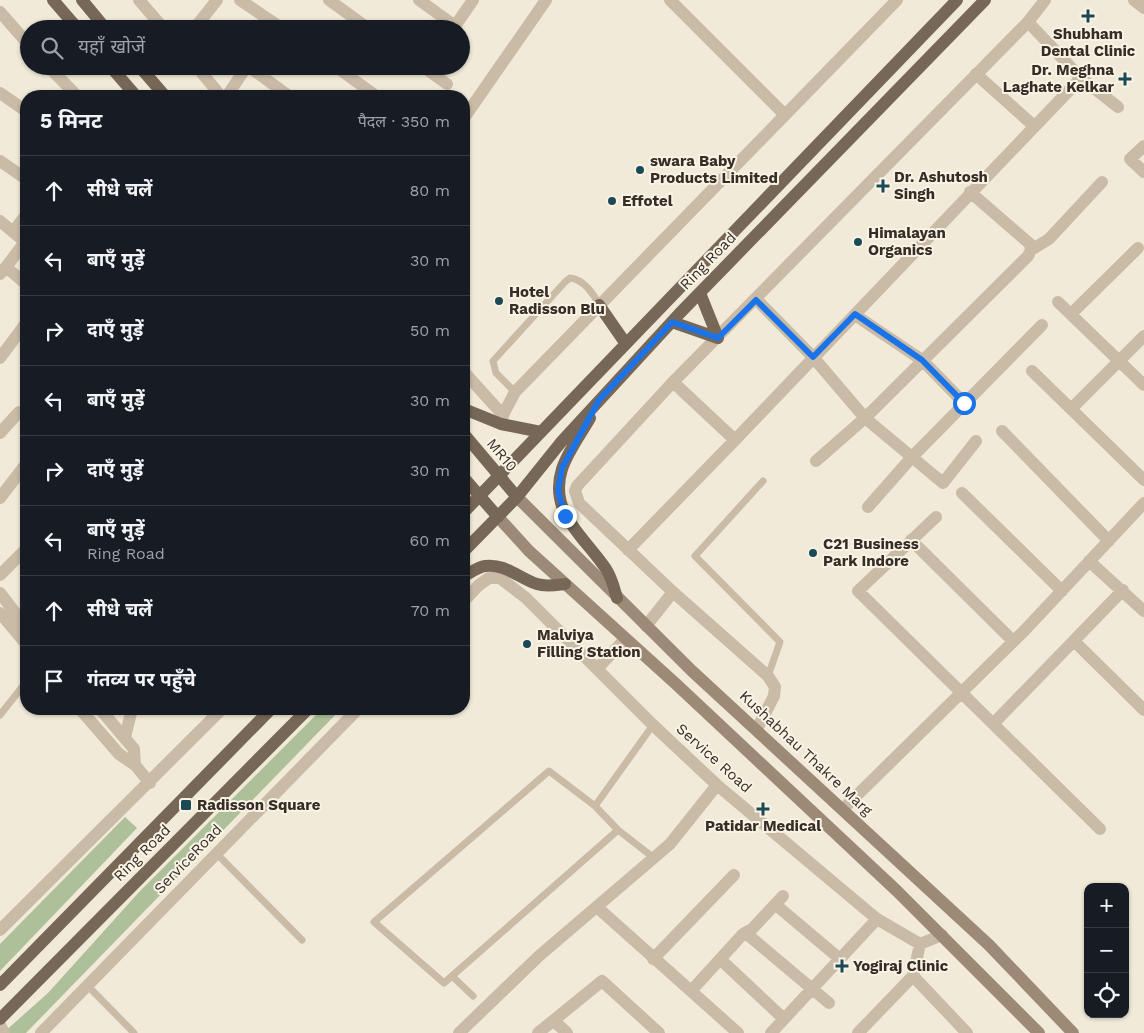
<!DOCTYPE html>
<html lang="hi">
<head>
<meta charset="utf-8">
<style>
	:root { --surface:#171b24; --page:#242831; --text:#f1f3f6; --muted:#9ea1a6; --line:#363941 }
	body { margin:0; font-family:"Work Sans","Noto Sans Devanagari",sans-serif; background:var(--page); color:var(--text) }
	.controls { position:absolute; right:15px; bottom:15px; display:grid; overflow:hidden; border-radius:10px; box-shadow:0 1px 4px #0004 }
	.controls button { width:45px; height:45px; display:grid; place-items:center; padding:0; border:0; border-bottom:1px solid var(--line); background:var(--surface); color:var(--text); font:25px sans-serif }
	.stop { position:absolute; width:15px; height:15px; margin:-11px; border:4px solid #1a73e8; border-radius:50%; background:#fff }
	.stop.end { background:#1a73e8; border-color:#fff; box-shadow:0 1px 5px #0008 }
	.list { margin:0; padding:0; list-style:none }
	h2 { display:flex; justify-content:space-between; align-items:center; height:65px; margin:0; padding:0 20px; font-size:21px }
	h2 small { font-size:16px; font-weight:400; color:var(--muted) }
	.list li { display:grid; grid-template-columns:32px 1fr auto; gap:15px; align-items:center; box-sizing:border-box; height:70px; padding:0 20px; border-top:1px solid var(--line) }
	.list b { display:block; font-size:19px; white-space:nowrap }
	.list p { margin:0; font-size:16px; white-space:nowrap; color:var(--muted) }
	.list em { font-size:16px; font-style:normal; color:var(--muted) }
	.icon { flex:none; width:28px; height:28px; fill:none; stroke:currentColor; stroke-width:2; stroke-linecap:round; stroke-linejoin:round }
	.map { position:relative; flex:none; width:1144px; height:1033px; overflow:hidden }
	.search { position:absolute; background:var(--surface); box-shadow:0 1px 4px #0004; left:20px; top:20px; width:450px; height:55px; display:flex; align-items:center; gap:12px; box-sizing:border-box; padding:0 18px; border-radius:28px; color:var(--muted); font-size:19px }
	.panel { position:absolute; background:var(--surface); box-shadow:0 1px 4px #0004; left:20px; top:90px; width:450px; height:625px; border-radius:20px }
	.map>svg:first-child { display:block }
</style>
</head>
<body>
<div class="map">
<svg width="1144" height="1033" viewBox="0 0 1144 1033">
	<rect width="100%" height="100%" fill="#f1ead8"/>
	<path fill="#adc099" d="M322,709h19l-315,324h-23l45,-40 92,-102z
		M125,817l12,11 -137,143v-27z"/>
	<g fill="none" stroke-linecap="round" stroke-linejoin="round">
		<path stroke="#c9bba5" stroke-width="7" d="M515,392l-19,-19 -3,-12 72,-79 5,-4c13,1 24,16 29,27
			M763,481l-68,75 85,86 -12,34
			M0,715l26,-33
			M595,806l23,24 -174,153 -70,-61 175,-151 46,35 58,-81
			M618,830l36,28
			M216,853l86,87
			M452,976l21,20
			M87,985l47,48"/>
		<path stroke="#c9bba5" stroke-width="12" d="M139,0l25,29
			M240,0l43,29
			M329,0l40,29
			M419,0l36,26
			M670,0l115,115
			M194,29l23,-29
			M453,29l20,-29
			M196,66l25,30
			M248,66l41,30
			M335,66l41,30
			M422,66l25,18
			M976,74l58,52
			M1081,78l37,29
			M0,93l26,18
			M227,96l20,-30
			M464,118l82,-118
			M1144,146l-14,13 14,13
			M0,161l26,18
			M0,221l25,21 -19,25
			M13,232l13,-17
			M1031,250l18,-11 53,-57
			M0,274l6,-7 20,17
			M756,299l57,58 52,61 78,65 33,-42
			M1058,302l86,83
			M1071,314l67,-66
			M855,315l67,45 42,43
			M0,358l26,-35
			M1032,371l112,109
			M464,372l39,43
			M673,382l62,58 346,-362 -53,-56
			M1071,409l73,-73
			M1002,431l107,110
			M0,433l19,-21 7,2
			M816,461l49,-43 163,-162 3,-6 -1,-6 -60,-52
			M962,493l100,98
			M0,498l26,-34
			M868,507l44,-50 130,-132
			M936,517l-78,74 242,238
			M911,540l102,101
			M628,550l107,-110
			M1089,561l55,50
			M0,575l26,-26
			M479,585l10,-7h11l26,20 127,127 64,60 160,134 43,25 22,-9
			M1074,641l70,69
			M598,668l27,-29
			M993,724l130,-134
			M125,737l7,-28
			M843,809l181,-178 120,-128
			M776,905l64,54
			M598,908l140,125
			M743,934l9,-5 31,-33
			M920,944l-7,32 54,57
			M653,959l81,-84
			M720,959l64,60
			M691,991l52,-57 5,1 81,68
			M554,1021l13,12
			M0,1025l4,8
			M459,1033l80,-77 131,-112 47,-59
			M538,1033l64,-52 57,52
			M771,1033l106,-114
			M858,1033l55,-57"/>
		<path stroke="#c9bba5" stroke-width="12" d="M1134,0l10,8
			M0,12l29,33
			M48,66l29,30
			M501,424l2,-9 12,-23 382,-392
			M0,593l26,34
			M464,601l15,-16
			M0,613l26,31
			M646,626l27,-34
			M80,709l39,45 16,11 15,18
			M100,709l34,40 1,16
			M757,729l17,-33 1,-9 -7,-11 -95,-84 -94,-89 -4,-12 2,-5 96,-104 355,-360 17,-22
			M0,930l222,-221
			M41,1033l317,-324"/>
		<path stroke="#9d8a76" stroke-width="12" d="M517,497l175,174 297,274 84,88
			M498,517l31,34 147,133 221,207 142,142"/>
		<path stroke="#776757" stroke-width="12" d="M53,0l25,29
			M82,0l24,29
			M110,66l26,30
			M139,66l26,30
			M700,293l18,45
			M599,305l27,39
			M672,322l46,16
			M464,409l37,15 40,8
			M590,418c-9,16 -22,33 -28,51 -14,44 23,68 44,100 6,9 8,19 11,29
			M464,434l53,63
			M464,478l34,39
			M464,512l493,-512
			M464,551l53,-54 45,-56 117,-127 306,-314
			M464,576c6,-3 14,-9 21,-10 20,-3 35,13 52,18 9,3 19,1 28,0
			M0,985l271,-276
			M0,1019l308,-310"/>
	</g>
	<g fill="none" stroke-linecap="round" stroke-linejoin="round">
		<path stroke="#1a73e8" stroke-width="6" d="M565,516l-7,-25 4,-23 37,-68 73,-78 46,16 38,-38 57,57 42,-43 67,46 42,43"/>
	</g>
	<g fill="#1c4956" stroke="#f9f3e5" stroke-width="2">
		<path d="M1085.5 8.5h5v5h5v5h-5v5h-5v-5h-5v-5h5z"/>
		<path d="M1122.5 71.5h5v5h5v5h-5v5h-5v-5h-5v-5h5z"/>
		<circle cx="640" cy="170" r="5"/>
		<path d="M880.5 178.5h5v5h5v5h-5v5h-5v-5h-5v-5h5z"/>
		<circle cx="612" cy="201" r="5"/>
		<circle cx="858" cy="242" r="5"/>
		<circle cx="499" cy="301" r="5"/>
		<circle cx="813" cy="553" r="5"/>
		<circle cx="527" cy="644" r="5"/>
		<rect x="180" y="799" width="12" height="12" rx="2.5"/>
		<path d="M760.5 801.5h5v5h5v5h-5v5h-5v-5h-5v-5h5z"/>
		<path d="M839.5 958.5h5v5h5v5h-5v5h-5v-5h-5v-5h5z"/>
	</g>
	<g text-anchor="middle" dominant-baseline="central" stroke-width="4" stroke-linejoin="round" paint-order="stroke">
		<g font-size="15" font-weight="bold" fill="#352d26" stroke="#f9f3e5" text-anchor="start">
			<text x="1088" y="34" text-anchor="middle">Shubham<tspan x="1088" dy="17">Dental Clinic</tspan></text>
			<text x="1114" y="70" text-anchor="end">Dr. Meghna<tspan x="1114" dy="17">Laghate Kelkar</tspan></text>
			<text x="650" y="161">swara Baby<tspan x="650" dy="17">Products Limited</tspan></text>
			<text x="894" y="177">Dr. Ashutosh<tspan x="894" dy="17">Singh</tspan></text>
			<text x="622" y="201">Effotel</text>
			<text x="868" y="233">Himalayan<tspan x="868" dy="17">Organics</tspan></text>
			<text x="509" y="292">Hotel<tspan x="509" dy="17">Radisson Blu</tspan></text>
			<text x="823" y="544">C21 Business<tspan x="823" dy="17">Park Indore</tspan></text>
			<text x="537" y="635">Malviya<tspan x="537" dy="17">Filling Station</tspan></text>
			<text x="197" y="805">Radisson Square</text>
			<text x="763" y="826" text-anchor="middle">Patidar Medical</text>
			<text x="853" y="966">Yogiraj Clinic</text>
		</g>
		<g font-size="15" fill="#352d26" stroke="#f9f3e5">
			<text transform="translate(708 261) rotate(-46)">Ring Road</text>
			<text transform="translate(502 455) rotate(50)">MR10</text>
			<text transform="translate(806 753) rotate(43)">Kushabhau Thakre Marg</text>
			<text transform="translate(714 758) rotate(42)">Service Road</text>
			<text transform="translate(142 853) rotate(-45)">Ring Road</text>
			<text transform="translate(188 859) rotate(-46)">ServiceRoad</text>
		</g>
	</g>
</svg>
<div class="controls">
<button>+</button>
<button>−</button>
<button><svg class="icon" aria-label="locate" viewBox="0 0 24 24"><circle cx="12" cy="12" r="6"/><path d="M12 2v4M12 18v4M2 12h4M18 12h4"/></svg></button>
</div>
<div class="stop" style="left:964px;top:403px"></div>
<div class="stop end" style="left:565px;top:516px"></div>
<div class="search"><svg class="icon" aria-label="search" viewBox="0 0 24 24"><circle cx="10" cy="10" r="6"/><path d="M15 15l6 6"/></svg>यहाँ खोजें</div>
<section class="panel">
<h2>5 मिनट<small>पैदल · 350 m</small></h2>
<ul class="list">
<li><svg class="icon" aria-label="ahead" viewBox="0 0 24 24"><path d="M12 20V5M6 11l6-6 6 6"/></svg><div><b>सीधे चलें</b></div><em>80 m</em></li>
<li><svg class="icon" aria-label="left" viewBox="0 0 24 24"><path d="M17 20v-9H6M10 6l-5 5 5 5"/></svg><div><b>बाएँ मुड़ें</b></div><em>30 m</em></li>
<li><svg class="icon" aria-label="right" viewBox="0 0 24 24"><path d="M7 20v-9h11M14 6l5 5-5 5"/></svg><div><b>दाएँ मुड़ें</b></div><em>50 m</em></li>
<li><svg class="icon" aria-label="left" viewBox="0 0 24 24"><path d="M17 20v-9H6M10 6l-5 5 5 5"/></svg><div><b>बाएँ मुड़ें</b></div><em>30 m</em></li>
<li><svg class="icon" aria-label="right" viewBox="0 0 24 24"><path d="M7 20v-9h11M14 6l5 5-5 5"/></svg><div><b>दाएँ मुड़ें</b></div><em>30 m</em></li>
<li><svg class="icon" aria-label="left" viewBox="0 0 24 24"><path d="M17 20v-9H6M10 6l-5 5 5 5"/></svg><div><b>बाएँ मुड़ें</b><p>Ring Road</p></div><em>60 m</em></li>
<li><svg class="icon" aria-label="ahead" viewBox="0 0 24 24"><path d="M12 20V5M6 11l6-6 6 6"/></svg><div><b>सीधे चलें</b></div><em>70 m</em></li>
<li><svg class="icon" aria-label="arrive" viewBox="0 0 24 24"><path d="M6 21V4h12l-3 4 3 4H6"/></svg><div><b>गंतव्य पर पहुँचे</b></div></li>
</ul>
</section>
</div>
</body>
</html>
